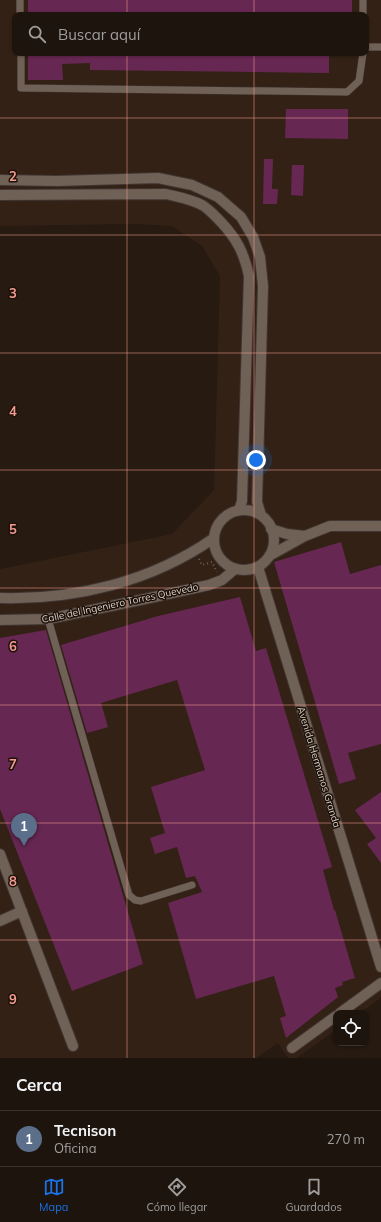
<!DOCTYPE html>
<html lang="es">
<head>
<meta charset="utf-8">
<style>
	:root { --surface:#1c140d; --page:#29211b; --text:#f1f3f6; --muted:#a09e9d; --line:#3a332e; --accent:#1a73e8 }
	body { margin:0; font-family:Mulish,sans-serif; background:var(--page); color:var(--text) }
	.controls { position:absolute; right:12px; bottom:12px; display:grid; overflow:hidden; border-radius:8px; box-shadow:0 1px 3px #0004 }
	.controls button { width:36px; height:36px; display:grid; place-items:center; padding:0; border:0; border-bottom:1px solid var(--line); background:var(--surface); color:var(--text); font:20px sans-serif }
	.you { position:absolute; left:256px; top:460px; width:14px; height:14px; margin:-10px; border:3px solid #fff; border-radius:50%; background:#1a73e8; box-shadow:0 0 0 6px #1a73e833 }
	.badge { display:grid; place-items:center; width:26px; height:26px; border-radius:50%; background:var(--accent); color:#fff; font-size:13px; font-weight:700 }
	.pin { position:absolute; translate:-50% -33px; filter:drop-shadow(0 1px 2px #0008) }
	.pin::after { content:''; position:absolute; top:21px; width:14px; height:12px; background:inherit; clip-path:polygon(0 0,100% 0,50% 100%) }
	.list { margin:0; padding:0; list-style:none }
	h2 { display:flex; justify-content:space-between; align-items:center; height:52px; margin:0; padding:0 16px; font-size:17px }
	h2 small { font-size:13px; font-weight:400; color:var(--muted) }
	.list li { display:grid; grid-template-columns:26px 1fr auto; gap:12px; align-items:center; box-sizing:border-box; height:56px; padding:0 16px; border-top:1px solid var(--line) }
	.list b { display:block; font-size:15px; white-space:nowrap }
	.list p { margin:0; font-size:13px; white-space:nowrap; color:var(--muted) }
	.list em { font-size:13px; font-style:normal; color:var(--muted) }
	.icon { flex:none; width:22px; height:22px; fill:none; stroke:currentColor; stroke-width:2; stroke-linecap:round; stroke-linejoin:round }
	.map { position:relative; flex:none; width:381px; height:1058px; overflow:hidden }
	.search { position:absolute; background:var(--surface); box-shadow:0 1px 3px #0004; left:12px; right:12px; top:12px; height:44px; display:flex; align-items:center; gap:10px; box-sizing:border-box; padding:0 14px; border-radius:8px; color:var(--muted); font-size:15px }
	.sheet { height:108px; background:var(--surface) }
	nav { display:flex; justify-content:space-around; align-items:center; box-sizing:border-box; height:56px; border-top:1px solid var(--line); background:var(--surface); font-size:11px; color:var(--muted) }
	nav a { display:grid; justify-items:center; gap:2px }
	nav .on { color:var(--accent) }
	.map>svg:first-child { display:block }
</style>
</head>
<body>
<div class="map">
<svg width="381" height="1058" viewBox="0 0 381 1058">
	<rect width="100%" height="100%" fill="#261a11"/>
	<path fill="#332115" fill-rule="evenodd" d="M0,0h381v998l-21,15h-24v17l-39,28h-9l-10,-15 -22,15h-256v-489l172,-35 42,-44 6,-214 -18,-30 -30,-20 -39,-2 -133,2zM15,15h351v38h-351z"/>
	<path fill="#672753" d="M28,0h324v15h-324z
		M28,53h301v20l-239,-3v-7l-28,1 1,16h-35z
		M286,109h62v30l-63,-1z
		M264,159h9l-1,30h6l-1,15h-14z
		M292,165h12l-1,31 -12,-1z
		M341,542l9,32 31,-9v179l-33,9 8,26 -17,5 -65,-222z
		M240,597l16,54 10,-3 66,219 -9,3 11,40h1l20,68 -13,4 1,3 -8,3 3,9 -52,41 -6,-20 6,-2 -12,-40 -78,23 -28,-96 34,-11 -7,-16 -9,2 -9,-31 -22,7 -5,-16 15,-5 -14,-46 54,-17 -28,-90 -76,23 7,24 -21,6 -26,-88 97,-29z
		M46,630l97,334 -71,27 -72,-182v-171z
		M381,792v71l-14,-19 9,-6 -21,-28z"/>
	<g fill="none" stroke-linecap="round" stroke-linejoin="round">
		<defs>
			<path id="lane" d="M20,0v15
				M363,0v15
				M366,47h15
				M21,53v35l326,4 12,-11 4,-28
				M48,619l81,276 6,5 6,1 51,-16"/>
			<path id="street" d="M0,180l57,1 101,-3 34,7 26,12 23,20 12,20 7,20 3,29 -6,216 4,13
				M0,195l166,-1c12,3 24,5 36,11 7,4 13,11 19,17 16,17 23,31 28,54l-7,225 -3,9
				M214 540a30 30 0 1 1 60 0a30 30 0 1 1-60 0Z
				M271,529l16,5 18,2
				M269,556l36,-20 25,-10h51
				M258,567l123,400
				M0,598c75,2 151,-16 214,-60
				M0,620l48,-1 97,-20 64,-14 13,-5 13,-11
				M0,854l73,192
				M0,921l22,-10
				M340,1013l41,-30
				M292,1048l44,-32"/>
		</defs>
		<use href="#lane" stroke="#403632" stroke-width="8"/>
		<use href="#street" stroke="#403632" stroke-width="12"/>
		<path stroke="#6d635b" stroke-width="2" stroke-dasharray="1 3" stroke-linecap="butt" d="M199,559l3,6 10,-3 5,10"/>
		<use href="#lane" stroke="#706157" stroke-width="7"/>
		<use href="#street" stroke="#706157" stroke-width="10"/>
	</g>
	<path fill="none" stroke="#f59c90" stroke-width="1" stroke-opacity="0.55" d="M127,0v15M254,0v15M127,53v1005M254,53v1005M0,118h381M0,235h381M0,353h381M0,470h381M0,588h381M0,705h381M0,823h381M0,940h381"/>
	<g text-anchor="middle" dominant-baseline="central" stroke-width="3" stroke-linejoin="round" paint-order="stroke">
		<g font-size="10" fill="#dcd3cd" stroke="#1d1109">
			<text transform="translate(120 603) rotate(-12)">Calle del Ingeniero Torres Quevedo</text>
			<text transform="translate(319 767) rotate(73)">Avenida Hermanos Granda</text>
		</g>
	</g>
	<g font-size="13" text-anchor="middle" font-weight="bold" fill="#f59c90" stroke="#1d1109" stroke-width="3" stroke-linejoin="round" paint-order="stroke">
		<text x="13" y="181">2</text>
		<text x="13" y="298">3</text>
		<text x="13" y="416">4</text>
		<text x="13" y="534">5</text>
		<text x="13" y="651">6</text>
		<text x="13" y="769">7</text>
		<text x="13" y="886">8</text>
		<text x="13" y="1004">9</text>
	</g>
</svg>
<div class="controls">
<button><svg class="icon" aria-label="locate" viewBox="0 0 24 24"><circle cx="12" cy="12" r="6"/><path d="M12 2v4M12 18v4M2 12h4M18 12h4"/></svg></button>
</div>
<div class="you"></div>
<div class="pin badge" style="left:24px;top:846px;background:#5c6f8a">1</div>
<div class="search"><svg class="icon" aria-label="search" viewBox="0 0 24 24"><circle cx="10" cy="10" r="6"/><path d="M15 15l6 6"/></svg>Buscar aquí</div>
</div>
<section class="sheet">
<h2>Cerca<small></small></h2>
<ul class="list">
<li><span class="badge" style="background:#5c6f8a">1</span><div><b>Tecnison</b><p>Oficina</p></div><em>270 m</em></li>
</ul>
</section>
<nav>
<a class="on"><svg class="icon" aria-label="map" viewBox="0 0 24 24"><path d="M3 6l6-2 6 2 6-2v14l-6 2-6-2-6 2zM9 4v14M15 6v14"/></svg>Mapa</a>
<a><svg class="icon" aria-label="directions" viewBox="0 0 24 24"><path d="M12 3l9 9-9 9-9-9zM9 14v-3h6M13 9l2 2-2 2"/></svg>Cómo llegar</a>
<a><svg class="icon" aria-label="saved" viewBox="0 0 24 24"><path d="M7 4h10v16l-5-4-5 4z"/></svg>Guardados</a>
</nav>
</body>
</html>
